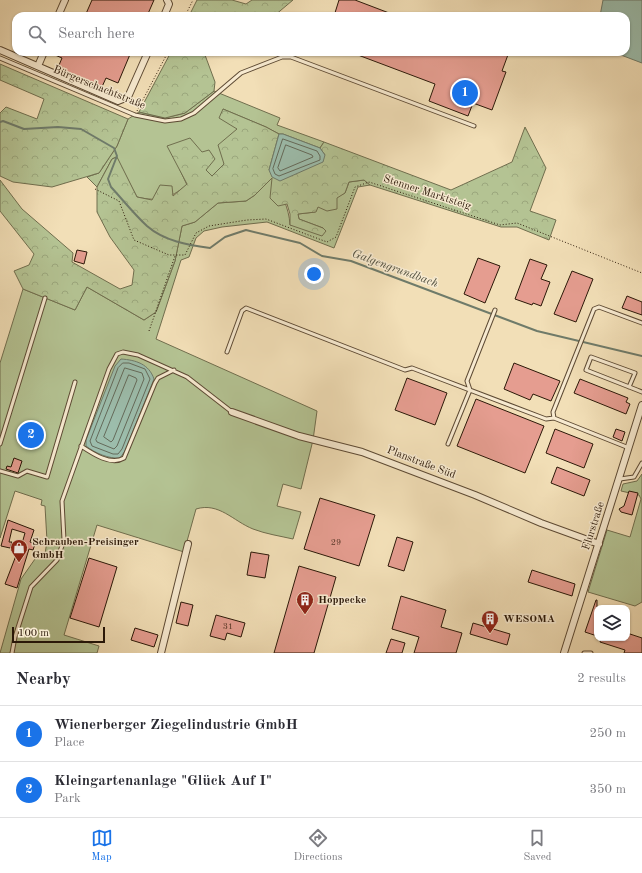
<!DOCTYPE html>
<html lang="en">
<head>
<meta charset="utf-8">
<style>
	:root { --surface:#fff; --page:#f7f7f7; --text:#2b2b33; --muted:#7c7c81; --line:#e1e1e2; --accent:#1a73e8 }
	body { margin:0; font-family:"Old Standard TT",serif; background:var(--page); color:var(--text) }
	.controls { position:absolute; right:12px; bottom:12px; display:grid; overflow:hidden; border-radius:8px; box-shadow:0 1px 3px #0004 }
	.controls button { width:36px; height:36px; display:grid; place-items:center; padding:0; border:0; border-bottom:1px solid var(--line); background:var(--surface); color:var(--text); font:20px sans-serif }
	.scale { position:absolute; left:12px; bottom:10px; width:93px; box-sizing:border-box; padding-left:4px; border:2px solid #2b1808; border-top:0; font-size:11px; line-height:14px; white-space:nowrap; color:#2b1808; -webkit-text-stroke:3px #f7ead0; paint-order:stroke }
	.you { position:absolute; left:314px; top:274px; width:14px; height:14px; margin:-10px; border:3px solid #fff; border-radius:50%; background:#1a73e8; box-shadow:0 0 0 6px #1a73e833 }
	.badge { display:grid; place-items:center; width:26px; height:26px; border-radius:50%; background:var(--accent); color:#fff; font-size:13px; font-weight:700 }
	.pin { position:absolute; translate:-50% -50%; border:2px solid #fff; box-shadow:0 1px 4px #0006 }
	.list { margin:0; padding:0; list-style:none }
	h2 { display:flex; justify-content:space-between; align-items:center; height:52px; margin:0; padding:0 16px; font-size:17px }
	h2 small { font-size:13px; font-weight:400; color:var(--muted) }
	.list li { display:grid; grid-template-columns:26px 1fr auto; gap:12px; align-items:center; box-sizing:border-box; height:56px; padding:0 16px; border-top:1px solid var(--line) }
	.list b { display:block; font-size:15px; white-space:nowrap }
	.list p { margin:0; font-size:13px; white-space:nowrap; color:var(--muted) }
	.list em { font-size:13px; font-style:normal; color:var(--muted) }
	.icon { flex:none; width:22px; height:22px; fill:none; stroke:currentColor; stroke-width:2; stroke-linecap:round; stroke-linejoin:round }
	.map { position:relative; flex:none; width:642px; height:653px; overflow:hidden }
	.search { position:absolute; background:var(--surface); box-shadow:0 1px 3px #0004; left:12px; right:12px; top:12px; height:44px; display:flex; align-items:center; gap:10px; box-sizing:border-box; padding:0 14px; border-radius:12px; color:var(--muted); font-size:15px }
	.sheet { height:164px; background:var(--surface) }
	nav { display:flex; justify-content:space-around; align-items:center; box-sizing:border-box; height:56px; border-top:1px solid var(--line); background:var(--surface); font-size:11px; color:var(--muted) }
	nav a { display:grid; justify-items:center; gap:2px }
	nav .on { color:var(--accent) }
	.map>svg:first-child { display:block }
</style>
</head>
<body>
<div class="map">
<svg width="642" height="653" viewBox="0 0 642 653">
	<defs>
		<pattern id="forest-crowns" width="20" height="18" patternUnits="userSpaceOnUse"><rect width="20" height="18" fill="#b4c393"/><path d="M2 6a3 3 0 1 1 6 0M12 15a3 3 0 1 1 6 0" fill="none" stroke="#9ba77d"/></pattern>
	</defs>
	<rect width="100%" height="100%" fill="#f2dfb7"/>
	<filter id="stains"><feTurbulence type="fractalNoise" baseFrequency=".005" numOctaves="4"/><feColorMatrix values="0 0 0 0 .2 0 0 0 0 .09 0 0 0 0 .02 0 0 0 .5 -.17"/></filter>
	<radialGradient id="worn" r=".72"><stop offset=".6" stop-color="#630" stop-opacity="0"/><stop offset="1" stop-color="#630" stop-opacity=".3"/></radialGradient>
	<path fill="#b4c393" stroke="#706e4e" d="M214,91l66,27 -3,7 47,17 -4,6 -37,-14h-4l-13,-7 -43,-18 14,20 -13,35 -12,13 -6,-7h-26l7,15c-18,14 -28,17 -50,12l-21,-40 -4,2 -15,28 -10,-10 12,-4 18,-27 11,-27 11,-7 26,6 20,-5z
		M272,177c9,16 17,30 18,48l33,3 -24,-9 -1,-5 17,-2 2,-6 28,-13 4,-11 15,-2 6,5 -12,2 -24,61 -67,-26 -45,5 -18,4 -8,7 -7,19 -8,3 -25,79 161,72 -4,29 -12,49 -18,-5 -6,22 24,6 -8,27c-13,-3 -27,-5 -40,-10 -20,-8 -34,-27 -57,-20l-12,43 -87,-27 -33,110 35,11 -2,7h-97l21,-74 14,-20 10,-5 2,-13 -2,-35 -4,-1 1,-5 -27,-9 -15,47v-175l23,-74 52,21 12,-23 57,33 12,-8 19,-51 7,-35 13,-4 23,-19 28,-2 9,-6z
		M642,474v128l-7,4 -47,-14 19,-62 23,7 11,-38 -2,-4 -18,-4 2,-7 14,-3z"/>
	<path fill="url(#forest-crowns)" stroke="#706e4e" d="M197,0h35l14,4 6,-4h41l-19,16h-85z
		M171,52h36l-2,3 10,27 -1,9 -29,22 -20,5 -26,-6z
		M0,64l128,55 -11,27 -18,27 -47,14 -39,-5 -13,-6v-63l6,-6 31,12 7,-20 -44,-19z
		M223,109l43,18 13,7 -10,36 56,-15 -5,-7 4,-6 127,48 61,-28 13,-35 21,41 -16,43 26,9 -7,20 -32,-13h-16l-131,-42 -6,-5 -15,2 -4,11 -8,5v11l-10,2 -9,-4 -2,5 -18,2 1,5 24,9 3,3 -4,5 -32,-11v-11l-3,-10 -9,2 -8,-8 2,-20 -17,17 -9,6 -28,2 -23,19 -13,4 -7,35 -19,51 -12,8 -57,-33 -12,23 -52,-21 -9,-18 15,-6 5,-11 -34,-43v-31l22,29 51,44 -1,9 48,27 12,-4 2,-15 -24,-33 -13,-25v-25l15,-28 5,-2 20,40 15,3 8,-15 12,1 1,10 14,-12 -20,-38 23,-8 12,14 7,-2 6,9 -9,11 6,6 12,-12 -6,-19 19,-16 -18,-11z"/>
	<path fill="#9cbdac" stroke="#6f7b6a" d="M603,0h39v63l-29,-11h13v-36h-26z
		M279,134h4l37,14 5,7 -2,7 -43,19 -8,-4 -3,-7z
		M121,359c15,1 28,5 33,20l-29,72 -5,7c-11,1 -25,-5 -34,-12v-6l29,-74z"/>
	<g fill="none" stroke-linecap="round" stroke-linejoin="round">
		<path stroke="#646a5a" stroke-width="1" d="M283,139l34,12 3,5v4l-41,16 -4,-2 -2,-5z
			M286,145l26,10 1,2 -33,14 -2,-3z
			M123,363h6l16,6 5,10 -28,70 -4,5h-5l-21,-8 -2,-5 28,-73z
			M125,368l17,5 2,6 -27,67 -3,3 -17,-7 -1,-2z
			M129,375l7,3 1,2 -24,60 -2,2 -7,-5z"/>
		<path stroke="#6f7b6a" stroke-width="2" d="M0,122l3,-1 21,8 34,-2 23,2 33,19 3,8 -9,23 3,8c12,13 23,27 36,39 17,15 41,19 63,22l15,-11 21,-7 54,13 22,13 29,5 186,70 105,25"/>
	</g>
	<path fill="#e59d90" stroke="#2b1808" d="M92,0h62l-7,16h-62z
		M339,0h16l42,16h-63z
		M48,52h83l-13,31 -12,-5 -5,11 -44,-19 5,-12z
		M350,52h159l-7,19 4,1 -14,38 -19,-7 -5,13 -39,-15 6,-17z
		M77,250l10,2 -3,12 -10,-3z
		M478,258l22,8 -15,37 -21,-9z
		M530,259l17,6 -6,14 9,3 -9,24 -8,-3 -1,2 -17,-6z
		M572,271l21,8 -17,43 -22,-8z
		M627,296l15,6v13l-20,-7z
		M514,363l46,18 -9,20 -18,-7 -3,6 -26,-11z
		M407,378l40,15 -12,32 -40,-15z
		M580,379l48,19 -2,4 4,2 -4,10 -52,-21z
		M476,399l68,27 -19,47 -68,-27z
		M555,429l38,15 -9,24 -38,-15z
		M616,429l9,3 -3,9 -9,-4z
		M14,458l8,3 -4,12 -12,-4 1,-3 4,1z
		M557,467l33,13 -6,16 -33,-13z
		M629,491l9,2 -6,22 -11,-3 -2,-3 5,-3z
		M320,498l55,17 -16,51 -55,-17z
		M8,520l26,10 -4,12 5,2 -2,6 -4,-1 -12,39 -12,-4 12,-31 2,1 6,-21 -13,-4 -3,13h3l-2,6 -9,-2z
		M397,537l16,5 -9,29 -16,-5z
		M251,552l18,3 -4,23 -18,-3z
		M89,558l28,9 -18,60 -29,-9z
		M299,566l37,11 -22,76h-40z
		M532,570l43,14 -3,12 -44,-14z
		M401,596l45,14 -5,17 21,6 -6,20h-42l5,-16 -27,-8z
		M596,600h1v36l-12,-4z
		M181,602l12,3 -5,21 -12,-3z
		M216,615l29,8 -4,14 -14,-4 -2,7 -15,-4z
		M473,623l37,11 -3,11 -37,-11z
		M135,628l23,7 -4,12 -23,-7z
		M627,633l15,5v15h-18l1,-3 -25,-8 1,-4h26z
		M391,639l14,4 -3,10h-16z"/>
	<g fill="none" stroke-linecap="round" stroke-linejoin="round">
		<defs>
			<path id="service" d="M0,58l135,57 30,6 16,-2 13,-6 47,-40 41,-16h9l183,69
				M227,352l15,-41 4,-3 159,62 7,-2 134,51 8,-1 75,30
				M629,387l6,-14 -44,-16 -5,13 51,20 5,2
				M554,418l-1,-6 41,-103 5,-2 43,16
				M0,444l45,-146
				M448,444l22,-54 -3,-9 28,-71
				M81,446c12,8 30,20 43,12l31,-75 3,-5 16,-8
				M0,471l18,5 9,-5 20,6 28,-95
				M620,479l14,-2 8,-14
				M12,653l3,-16 16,-50 26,-27 7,-20 -2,-39 47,-132 8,-15 6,-2 15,3 49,22 45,35
				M584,653h7"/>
			<path id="minor" d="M58,16l7,-16
				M164,16l5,-12 -2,-4
				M0,50l118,51 10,-4 20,-45
				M38,66l6,-14
				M232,412l67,24 63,16 113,43 66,28 58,21
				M161,653l27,-109
				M564,653l78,-248"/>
		</defs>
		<use href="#service" stroke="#5d4a34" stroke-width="5"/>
		<use href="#minor" stroke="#5d4a34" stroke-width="8"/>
		<path stroke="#2b1808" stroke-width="1" stroke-dasharray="1 2" stroke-linecap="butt" d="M185,16l8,-16
			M137,111l31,-59
			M95,189l24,12 15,39 35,15h16l11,-22 13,-7 38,-6 19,-1 61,23 9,-5 19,-50 14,-5 131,43 17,-2 125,50
			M149,331l26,-75"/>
		<use href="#service" stroke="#f7ead0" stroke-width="3"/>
		<use href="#minor" stroke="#f7ead0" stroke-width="6"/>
	</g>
	<defs>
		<symbol id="shop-pin" viewBox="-11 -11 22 30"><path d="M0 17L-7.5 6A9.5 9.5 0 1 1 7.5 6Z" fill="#8f2418" stroke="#f7ead0"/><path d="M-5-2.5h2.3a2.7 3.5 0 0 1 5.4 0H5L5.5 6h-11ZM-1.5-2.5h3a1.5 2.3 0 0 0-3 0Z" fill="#fff"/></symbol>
		<symbol id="building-pin" viewBox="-11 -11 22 30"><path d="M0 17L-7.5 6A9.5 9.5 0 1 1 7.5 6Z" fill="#8f2418" stroke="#f7ead0"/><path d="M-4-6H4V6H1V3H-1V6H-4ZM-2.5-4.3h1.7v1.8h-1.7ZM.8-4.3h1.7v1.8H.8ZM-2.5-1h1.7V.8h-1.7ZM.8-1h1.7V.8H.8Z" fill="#fff"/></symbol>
	</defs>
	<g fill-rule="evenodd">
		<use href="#shop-pin" x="9" y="538" width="20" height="27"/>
		<use href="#building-pin" x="295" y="590" width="20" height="27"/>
		<use href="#building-pin" x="480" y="609" width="20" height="27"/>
	</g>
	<g text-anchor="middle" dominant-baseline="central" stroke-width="3" stroke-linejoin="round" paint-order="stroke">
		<g font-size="9" fill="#5a392a">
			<text x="336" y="542">29</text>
			<text x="228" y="626">31</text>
		</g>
		<g font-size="11" fill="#2b1808" stroke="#f7ead0">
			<text transform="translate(99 88) rotate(22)">Bürgerschachtstraße</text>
			<text transform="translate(427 193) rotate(18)">Stenner Marktsteig</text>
			<text transform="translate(421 463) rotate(21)">Planstraße Süd</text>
			<text transform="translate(594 526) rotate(-72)">Flurstraße</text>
		</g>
		<g font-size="11" font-weight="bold" fill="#2b1808" stroke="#f7ead0" text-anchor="start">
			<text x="32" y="542">Schrauben-Preisinger<tspan x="32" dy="13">GmbH</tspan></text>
			<text x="318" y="600">Hoppecke</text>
			<text x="503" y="619">WESOMA</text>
		</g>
		<g font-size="12" font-style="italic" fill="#535241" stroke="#f7ead0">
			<text transform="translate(395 269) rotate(20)">Galgengrundbach</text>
		</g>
	</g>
	<rect width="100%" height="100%" filter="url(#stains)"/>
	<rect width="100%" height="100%" fill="url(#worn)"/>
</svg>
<div class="controls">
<button><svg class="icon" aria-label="layers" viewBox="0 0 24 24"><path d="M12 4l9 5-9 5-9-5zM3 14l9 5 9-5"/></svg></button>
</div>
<div class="scale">100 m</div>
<div class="you"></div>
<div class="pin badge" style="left:465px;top:93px">1</div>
<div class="pin badge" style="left:31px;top:435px">2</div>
<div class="search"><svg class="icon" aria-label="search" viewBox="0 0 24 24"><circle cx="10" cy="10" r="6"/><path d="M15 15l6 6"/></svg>Search here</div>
</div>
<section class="sheet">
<h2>Nearby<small>2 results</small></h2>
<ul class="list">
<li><span class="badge">1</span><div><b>Wienerberger Ziegelindustrie GmbH</b><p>Place</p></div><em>250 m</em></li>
<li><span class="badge">2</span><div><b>Kleingartenanlage &quot;Glück Auf I&quot;</b><p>Park</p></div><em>350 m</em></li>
</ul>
</section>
<nav>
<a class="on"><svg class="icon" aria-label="map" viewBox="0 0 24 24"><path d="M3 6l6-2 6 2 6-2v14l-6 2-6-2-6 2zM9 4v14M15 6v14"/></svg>Map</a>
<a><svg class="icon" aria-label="directions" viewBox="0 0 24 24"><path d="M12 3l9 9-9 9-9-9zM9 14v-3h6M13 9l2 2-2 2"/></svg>Directions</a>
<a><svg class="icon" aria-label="saved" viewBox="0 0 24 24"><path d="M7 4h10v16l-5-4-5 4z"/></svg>Saved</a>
</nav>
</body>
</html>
